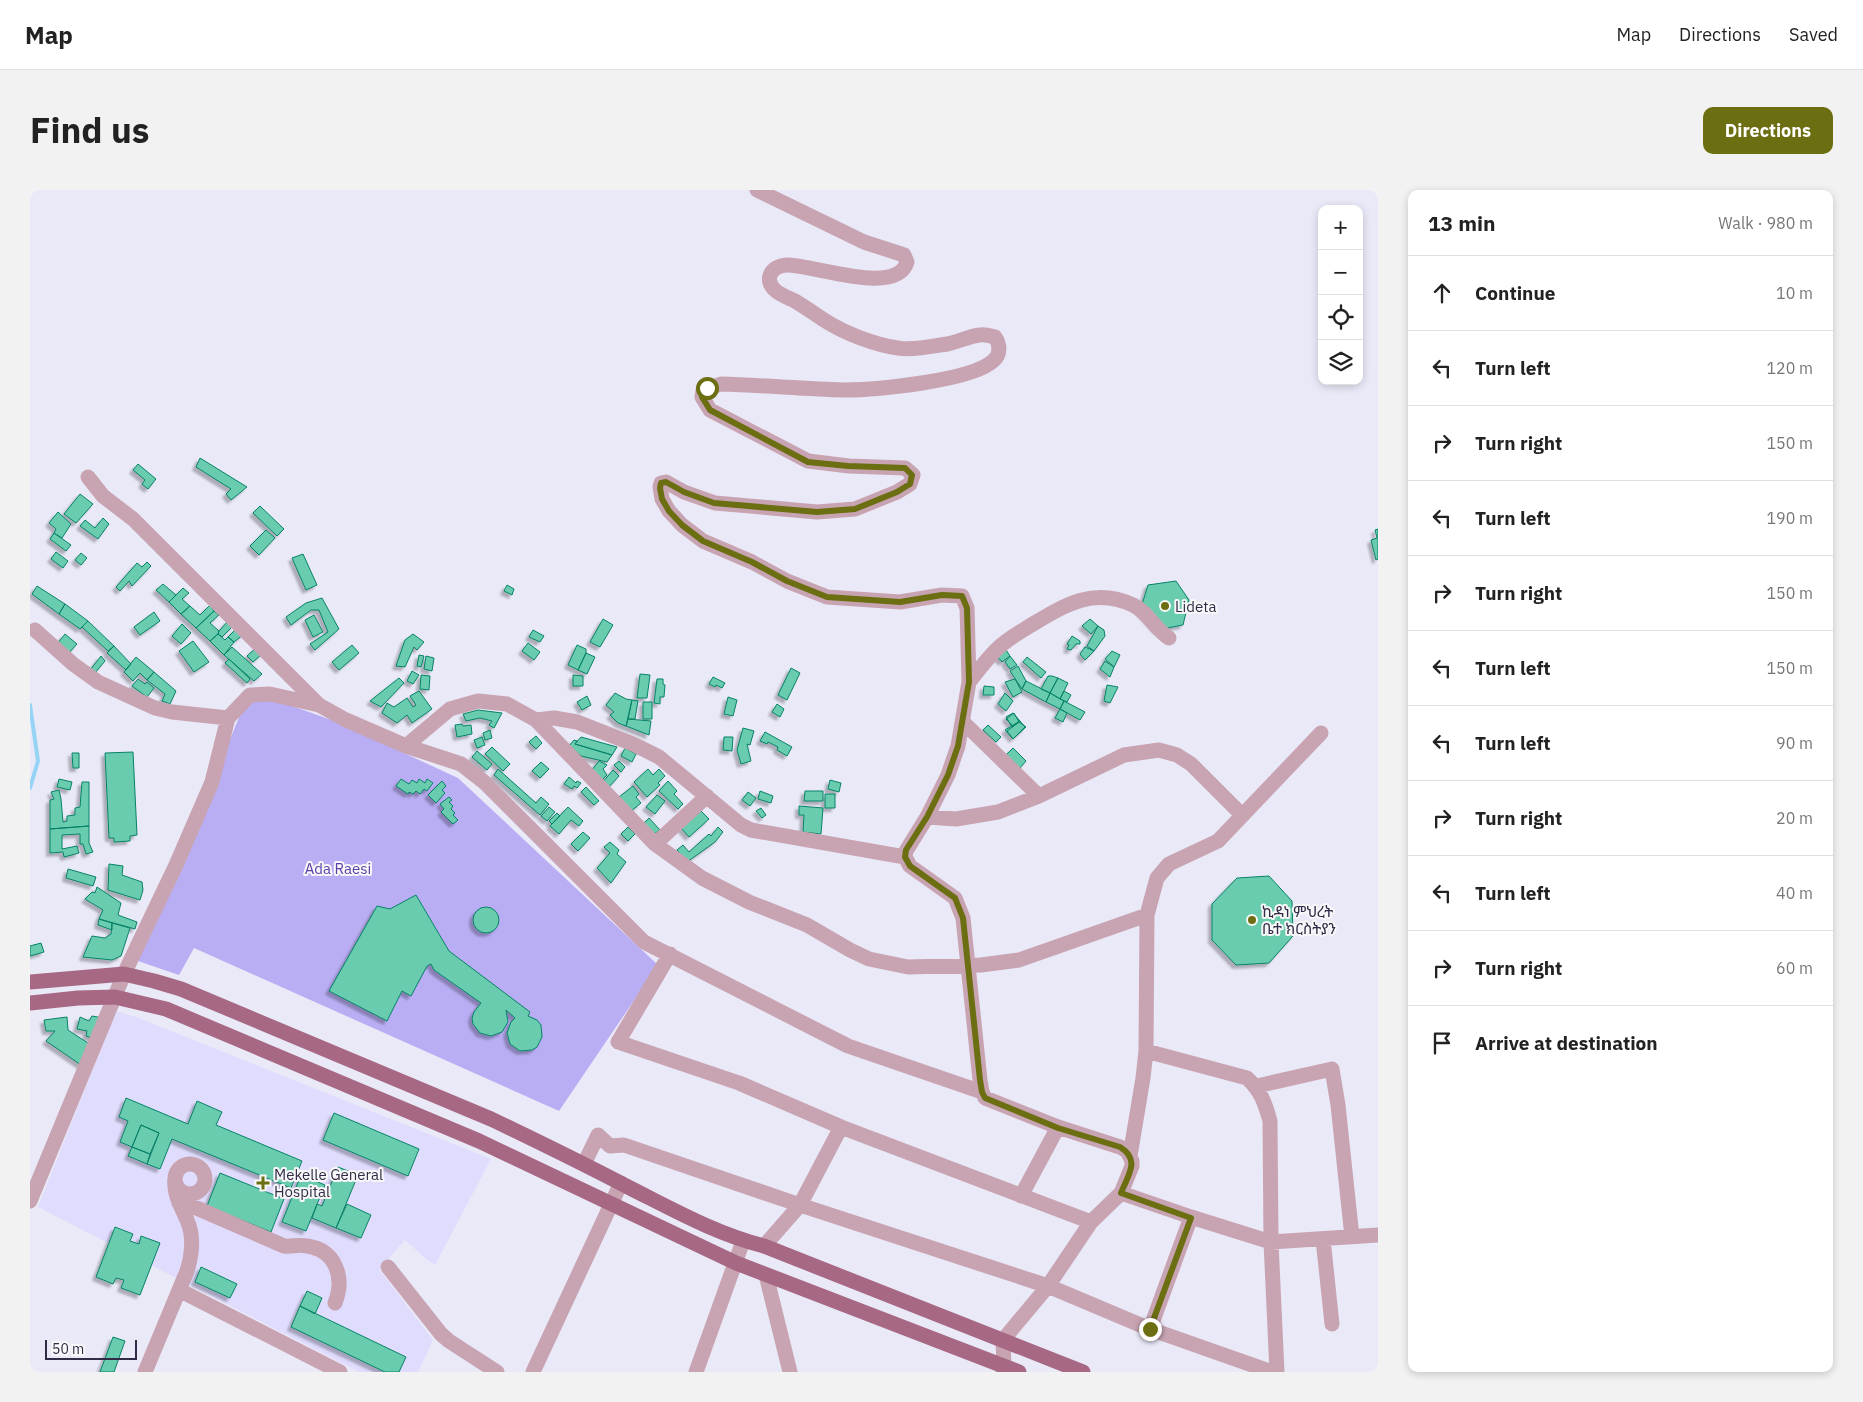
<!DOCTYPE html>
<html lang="en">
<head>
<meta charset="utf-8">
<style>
	:root { --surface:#fff; --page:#f2f2f2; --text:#222; --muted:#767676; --line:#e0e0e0; --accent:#6b6e11 }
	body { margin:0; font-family:"IBM Plex Sans","Noto Sans Ethiopic",sans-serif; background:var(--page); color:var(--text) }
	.controls { position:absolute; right:15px; top:15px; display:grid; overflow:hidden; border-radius:10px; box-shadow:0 2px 8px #0003 }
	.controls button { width:45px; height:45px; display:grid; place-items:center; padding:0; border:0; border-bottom:1px solid var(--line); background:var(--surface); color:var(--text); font:25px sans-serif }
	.scale { position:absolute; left:15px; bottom:12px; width:92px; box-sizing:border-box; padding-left:5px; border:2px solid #312b48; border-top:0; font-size:14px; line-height:18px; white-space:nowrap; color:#312b48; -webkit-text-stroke:4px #f8f8f8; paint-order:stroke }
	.stop { position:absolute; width:15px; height:15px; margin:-11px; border:4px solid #6b6e11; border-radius:50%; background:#fff }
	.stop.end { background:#6b6e11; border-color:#fff; box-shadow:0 1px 5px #0008 }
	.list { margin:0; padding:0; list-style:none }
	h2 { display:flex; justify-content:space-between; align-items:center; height:65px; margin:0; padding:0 20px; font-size:21px }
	h2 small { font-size:16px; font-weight:400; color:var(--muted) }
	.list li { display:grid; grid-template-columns:32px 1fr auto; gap:15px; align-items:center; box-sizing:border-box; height:75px; padding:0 20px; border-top:1px solid var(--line) }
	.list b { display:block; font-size:19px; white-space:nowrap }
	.list em { font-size:16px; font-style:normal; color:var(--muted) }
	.icon { flex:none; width:28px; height:28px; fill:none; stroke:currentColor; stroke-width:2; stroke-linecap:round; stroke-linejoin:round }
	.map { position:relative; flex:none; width:1348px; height:1182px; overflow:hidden; border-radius:10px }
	header { display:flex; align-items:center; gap:30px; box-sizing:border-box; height:70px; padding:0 25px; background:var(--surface); border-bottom:1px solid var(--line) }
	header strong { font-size:24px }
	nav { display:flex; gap:28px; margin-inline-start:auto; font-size:18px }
	.intro { display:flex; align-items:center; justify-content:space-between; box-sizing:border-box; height:120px; padding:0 30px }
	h1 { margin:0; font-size:35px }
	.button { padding:12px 22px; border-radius:10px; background:var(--accent); color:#fff; font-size:18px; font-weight:700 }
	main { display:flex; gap:30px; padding:0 30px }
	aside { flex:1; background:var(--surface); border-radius:10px; box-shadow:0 2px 8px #0003 }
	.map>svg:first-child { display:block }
</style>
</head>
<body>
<header>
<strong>Map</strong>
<nav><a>Map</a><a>Directions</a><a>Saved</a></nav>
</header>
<div class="intro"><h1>Find us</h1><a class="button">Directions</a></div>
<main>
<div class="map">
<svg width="1348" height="1182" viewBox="0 0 1348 1182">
	<defs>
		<filter id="shadow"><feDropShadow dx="-3.5" dy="3.5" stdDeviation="1" flood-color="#0004"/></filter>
	</defs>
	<rect width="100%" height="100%" fill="#eae9f8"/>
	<path fill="#e0dcfe" d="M86,821l20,6 355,142 -56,106 -9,-6 -21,-19 -26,29 54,71 -15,32h-59l-321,-165z"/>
	<path fill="#b9aef4" d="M237,507l70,25 121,56 200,187 -99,146 -365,-163 -15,27 -41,-14 107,-258z"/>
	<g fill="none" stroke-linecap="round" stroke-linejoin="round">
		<path stroke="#95d4f5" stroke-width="4" d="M0,515l8,56 -8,27"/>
	</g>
	<path fill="#6accae" stroke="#068267" filter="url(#shadow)" d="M170,268l47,29 -16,13 -5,-6 5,-5 -35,-22z
		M108,274l18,15 -8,10 -6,-5 3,-4 -12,-10z
		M50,304l13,10 -17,19 -12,-9z
		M230,316l24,23 -7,7 -24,-23z
		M28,322l13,12 -9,14 -8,-5 2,-4 -7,-6z
		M73,328l6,6 -11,15 -18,-13 5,-6 10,8z
		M1348,339v30l-2,1 -5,-20 6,-2 -2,-8z
		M236,340l9,8 -16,17 -9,-9z
		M24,343l17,12 -5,6 -16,-12z
		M26,362l12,9 -5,7 -12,-9z
		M51,363l6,5 -6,7 -6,-5z
		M273,364l14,31 -11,5 -14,-32z
		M117,372l4,4 -19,20 -3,-5 -9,10 -4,-4 21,-24 5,4z
		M1146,391l13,19 -6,25 -26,5 -17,-19 8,-26z
		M133,394l13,11 -7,7 -13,-12z
		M477,395l7,4 -2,6 -8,-4z
		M7,396l28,18 -6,10 -27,-20z
		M153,398l6,5 -7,6 8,7 -9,8 -12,-12z
		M292,408l17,31 -24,21 -5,-6 18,-12 -9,-22h-8l-20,15 -5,-8 20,-14z
		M35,414l23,17 -8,8 -21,-15z
		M180,415l4,6 -18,17 -15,-14 9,-8 10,9z
		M184,421l5,4 -9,8 9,8 -1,3 -8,7 -14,-13z
		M124,422l6,9 -20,14 -6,-8z
		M284,425l9,17 -10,5 -8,-17z
		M573,429l10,6 -13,22 -10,-5z
		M1060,429l8,7 -7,8 -9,-8z
		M199,430l5,5 -12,12 -4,-3 1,-3z
		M58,431l26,25 -6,5 -26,-24z
		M152,434l9,9 -10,11 -9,-8z
		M1068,436l6,4 1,6 -11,15 -7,-5z
		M207,438l7,6 -10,8 -6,-5z
		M503,440l11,6 -4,6 -11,-5z
		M35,444l12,10 -9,10 -11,-10z
		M188,444l7,6 3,-3 6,5 -10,13 -14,-14z
		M383,444l11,8 -7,8 -3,-3 -9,20 -9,-1 9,-26z
		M1042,446l8,5v3h-4l-5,6 -4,-1 2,-4 -2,-1z
		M163,451l16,21 -15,10 -15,-21z
		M498,453l12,9 -6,8 -12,-9z
		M322,455l7,8 -20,17 -7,-8z
		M547,455l9,4v4l-8,17 -10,-5z
		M84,456l17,18 -5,6 -19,-17z
		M202,457l30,27 -8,7 -30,-26z
		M227,457l5,7 -9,8 -6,-6z
		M1055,457l9,4 -9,9 -5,-6z
		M976,460l4,6 -8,6 -5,-6z
		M1082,461l8,4 -6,12 -9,-8z
		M556,463l9,4 -8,17 -9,-4z
		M389,465l5,1 -3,11 -4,-1z
		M71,466l4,5 -11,13 -4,-4z
		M396,466l8,2 -2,13 -8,-2z
		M980,466l7,9 -7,4 -5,-7z
		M106,467l18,15 -7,8 -7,-7 -7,8 -9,-9z
		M997,467l19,15 -5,6 -18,-16z
		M199,469l21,20 -3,4 -22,-20z
		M1075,471l9,6 -4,10 -10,-8z
		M988,476l8,15 -4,8 -12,-18z
		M761,478l9,5 -13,27 -9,-5z
		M382,481l7,4 -6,9 -6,-3z
		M124,482l22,19 -6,13 -8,-3 3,-7 -18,-14z
		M610,484l10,1 -3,23h-10z
		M391,485l9,1 -1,14 -9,-1z
		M543,485l10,1v10h-10z
		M1018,486h4l6,2 -8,15 -9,-4z
		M683,487l12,6 -3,5 -6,-3 -1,2 -6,-3z
		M369,488l5,5 -23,24 -11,-6z
		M1028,488l10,5 -8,16 -10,-6z
		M108,489l7,5 2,-2 7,6 -7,9 -15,-11z
		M627,489h6v5l2,1 -1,12h-4v7l-6,-1z
		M985,489l7,13 -9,5 -8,-15z
		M996,491l24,12 -4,9 -24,-13z
		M1077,495l11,2 -8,16 -6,-2z
		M954,496l10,1v8h-11z
		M389,501l13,18 -20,14 -5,-8 -10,8 -15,-10 5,-10 7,4 13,-9 6,9 3,-2 -6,-9z
		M1034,501l7,4 -4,7 -7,-3z
		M585,503l11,6 6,1 -6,26 -8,-3 -8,-8 4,-3 -8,-7z
		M975,503l8,8 -7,10 -8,-7z
		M1020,503l14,8 -4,8 -14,-7z
		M557,506l4,9 -9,5 -5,-8z
		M698,507l9,3 -4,16 -9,-2z
		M602,510l6,1 -3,18h-7z
		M1034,511l21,11 -5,8 -20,-11z
		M613,512h9v17h-9z
		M747,514l7,5 -4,8 -8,-5z
		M1030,519l7,4 -4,9 -8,-4z
		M448,520l24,3 -8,15 -5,-3 3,-4 -12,-3 -14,3 -3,-7z
		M983,523l7,8 -8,6 -6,-10z
		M984,523l5,9 -6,4 -7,-7z
		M598,529l23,2 -2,14 -23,-9z
		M990,531l5,6 -12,12 -8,-9z
		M989,532l7,5 -13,12 -6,-8z
		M432,534l1,2 8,-1 1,9 -15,3 -2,-12z
		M958,535l13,12 -5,5 -13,-12z
		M713,538l11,3 -4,14 -3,-1 4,17 -10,3 -4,-14z
		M460,540l2,8 -7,2 -2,-7z
		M735,542l27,15 -5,9 -10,-6 1,-3 -10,-5 -1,2 -7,-3z
		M506,546l6,7 -6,6 -7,-7z
		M452,547l3,8 -8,3 -3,-8z
		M551,547l36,10 -5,8 -37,-11z
		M694,547h9l-1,14 -9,-1z
		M544,550l3,1 -2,3 37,11 -5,7 -26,-6 -12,-10z
		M462,557l18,17 -7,7 -18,-17z
		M595,558l11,6 -4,8 -11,-6z
		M983,558l13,13 -6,7 -14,-13z
		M447,561l15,13 -5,6 -15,-13z
		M103,562l4,83 -7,1v5l-16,1v-4h-5l-4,-85z
		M42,563h7v15h-6z
		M569,571l8,4 -4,4 4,6 -6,6 -10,-10z
		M589,571l6,6 -4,5 -7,-7z
		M511,572l8,7 -9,9 -8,-7z
		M468,579l38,34 5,-6 8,7 -9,11 -46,-40z
		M618,579l5,6 6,-6 6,7 -7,7 2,2 -13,12 -13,-15z
		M583,580l6,6 -11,12 -6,-5z
		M539,587l7,6 1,-2 4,2 -4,5 -3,-2 -2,3 -8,-5z
		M29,589l13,3 -2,8 -13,-3z
		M371,589l8,5 3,-4 5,3 2,-4 6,4 2,-4 6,4 -6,8 -3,-2 -4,5 -4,-3 -3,3 -4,-2 -1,2 -12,-8z
		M800,590l11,3 -2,9 -11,-3z
		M412,591l4,5 -4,4 3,3 -9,10 -8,-8z
		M638,591l9,10 -3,3 9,10 -5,5 -19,-18z
		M52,592h7v44l-39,3v-29l4,-1 -3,-7 8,-2 2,9 2,23 4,-1v-5l8,-1v-7l5,-1z
		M603,596l6,8 -3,3 5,6 -11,9 -11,-15z
		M556,597l13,14 -5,4 -13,-13z
		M730,601l13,5 -2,7 -13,-4z
		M775,601h18v10h-19z
		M718,602l8,6 -6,8 -8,-6z
		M795,604h10v14h-10z
		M627,605l8,6 -10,13 -9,-7z
		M419,607l3,3 -3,2 4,4 -2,3 4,4 -2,2 5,5 -5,4 -12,-12 3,-3 -4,-5z
		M769,616l24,2 -2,26 -18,-2 1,-17h-5z
		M519,617l6,5 -8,9 -6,-5z
		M538,617l15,14 -4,5 -8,-6 -12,14 -9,-8z
		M731,618l5,7 -4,3 -6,-7z
		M671,621l8,8 -20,18 -8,-9z
		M527,623l3,3 -8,8 -3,-3z
		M619,628l11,12 -6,4 -10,-11z
		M59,636v17l4,9 -7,2 -3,-10h-3v-10l-18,1v14l15,-3 2,7 -15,4 -1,-5 -13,1v-24z
		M598,637l7,7 -7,7 -7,-7z
		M688,637l5,5 -8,10 -28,20 -10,-12 6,-5 6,7 20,-18 2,2z
		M553,642l7,6 -12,13 -7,-7z
		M580,652l9,8 -2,4 9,8 -15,21 -14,-15 13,-15 -6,-6z
		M79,674l14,2 -1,9 20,7 1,8 -3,10 -32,-10z
		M38,679l28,8 -3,9 -27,-8z
		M1239,686l23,25 1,35 -24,27 -33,2 -24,-25v-36l25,-26z
		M67,697l24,16 -3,12 19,7 -2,7 -36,-10 4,-9 -18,-11 7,-7 3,1z
		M386,705l33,56 81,61 -2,4 9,4 4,5 1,12 -5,10 -5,3 -12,1 -10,-7 -3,-11 4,-11 4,-4 -9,-8 2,12 -6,10 -11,4 -11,-3 -7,-9 -1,-6 2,-6 7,-9 -47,-33 -3,-6 -4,2 -16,30 -9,-5 -15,30 -58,-30 48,-85 13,3z
		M443 730a13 13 0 1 1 26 0a13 13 0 1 1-26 0Z
		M69,729l13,4v7l-14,-5z
		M82,733l18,5 -9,28 -9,4 -29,-3 9,-21 13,2 6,-4z
		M11,753l3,9 -14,4v-10z
		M62,826l11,2 -8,21 -9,-3 1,-5 -10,-2 3,-12 9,4z
		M37,827l1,13 23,15 -10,20 -35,-24 9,-10h-9l-2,-11z
		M96,908l62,26 9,-23 25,11 -6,13 86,36 -11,27 -119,-49 -12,30 -13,-5 12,-31 -18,-8 -9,22 -12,-5 8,-21 -9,-4z
		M304,923l85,36 -11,27 -85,-36z
		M111,935l18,8 -9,21 -18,-7z
		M102,957l18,7 -3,10 -19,-8z
		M308,977l20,8 -22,53 -24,-10 5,-14 5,2z
		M190,983l64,26 -13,33 -64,-26z
		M271,985l24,10 -19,46 -24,-9z
		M317,1014l24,11 -10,23 -25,-10z
		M85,1037l18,7 -3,7 9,3 2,-8 19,7 -20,52 -19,-7 3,-8 -8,-2 -3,6 -17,-7z
		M171,1077l36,17 -7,14 -35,-16z
		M277,1101l15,7 -7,16 -15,-8z
		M270,1116l106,51 -7,15h-14l-94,-45z
		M83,1147l12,4 -11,31h-14z"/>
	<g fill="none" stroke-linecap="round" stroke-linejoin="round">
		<path stroke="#c8a4b3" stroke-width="15" d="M727,0l107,52 40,13 3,7c-10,35 -95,2 -121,3 -14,1 -23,14 -11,25 5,5 14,8 20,11 10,6 20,13 29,19 20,13 51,25 74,28 13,3 36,-2 49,-4 11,-2 22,-8 33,-9 5,-1 11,1 15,2 5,7 6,18 -2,24 -22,20 -118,29 -149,29 -41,-1 -82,-5 -123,-6l-18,6 -1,7 8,13 98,51 41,5 56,2 8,7 -3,9 -13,8 -42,17 -38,3 -102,-9 -31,-11 -18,-10 -5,1 -1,4 2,12 7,12 13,14 21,16 49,21 35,19 40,16 73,5 42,-7 20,1 5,12 2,74 -11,64 -10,29 -21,42 -21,34 -1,6 5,9 45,32 8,20 17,162 2,12 3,6 73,29 62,20 7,4 5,10v5l-11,27 -30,29 -43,64 -45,54 1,27 -1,5
			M58,287l15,19 30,23 186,186 27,15 60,26 55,18 23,18 160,160 204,104 134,46
			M5,440l38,34 25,18 57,26 17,4 56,6
			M939,492c9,-11 17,-22 27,-32 11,-11 24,-18 37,-26 33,-20 62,-37 100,-19 14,6 22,24 36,33
			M506,530l18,-2 23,4 56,22 26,13 82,68 10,5 154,27
			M933,532l76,74
			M376,556l44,-37 28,-8 29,3 29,16 119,124 47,34 47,24 58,23 43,25 19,9 39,8 73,-2 38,-5 128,-45
			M897,627l29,2 42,-7 41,-16 85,-41 35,-5 18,5 14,9 51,51
			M625,654l52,-48
			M640,764l-52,88 121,41 102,44 250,95
			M1116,861l101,27c14,13 18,25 23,43l1,121 6,130
			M1227,896l75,-17 6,36 14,132
			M1100,966l13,-78 3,-27 1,-136 10,-37 12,-14 49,-23 103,-108
			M554,974l14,-29 12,11 14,-1 176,60 248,81 102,43 122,43
			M145 989a15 15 0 1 1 30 0a15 15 0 1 1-30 0Z
			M1091,1003l70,24 80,25 107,-7
			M991,1006l37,-69
			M0,1011l94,-227 52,-109 36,-83 16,-64 22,-23 20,-1 49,11
			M149,1013l13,3 92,40c8,1 15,-2 23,0 29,4 38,32 28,57
			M1293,1049l9,85
			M734,1056l36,-41 41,-78
			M358,1077l53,67 8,7 48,31
			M736,1085l24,97
			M149,1100l161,82
			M1120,1139l41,-112
			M115,1182l42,-101c5,-16 7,-35 0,-51 -6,-14 -14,-26 -12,-42
			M503,1182l88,-189
			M666,1182l47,-131"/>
		<path stroke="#a76884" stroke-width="15" d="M0,792l94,-8 30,7 27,8 310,130c46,22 91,44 137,68 44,22 88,47 136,59l319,126
			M0,813l48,-5 37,-1 51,12 313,132 257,122 283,109"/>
	</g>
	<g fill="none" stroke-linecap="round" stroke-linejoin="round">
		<path stroke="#6b6e11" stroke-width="6" d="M677,198l-4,2 -1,7 8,13 98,52 40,4 57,2 7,7 -2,9 -13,8 -42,17 -38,3 -103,-9 -30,-11 -18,-10 -5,1 -1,5 2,11 7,12 13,14 21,16 49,21 35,19 40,16 73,5 42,-7 20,1 5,12 2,74 -11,64 -10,29 -21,42 -21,33 -1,7 5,9 45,32 8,20 17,162 2,12 3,6 73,30 62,19c21,13 8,28 1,46l70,25 -41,111"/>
	</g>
	<g fill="#6b6e11" stroke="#f8f8f8" stroke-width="2">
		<circle cx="1135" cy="416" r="5"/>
		<circle cx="1222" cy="730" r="5"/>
		<path d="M230.5 985.5h5v5h5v5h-5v5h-5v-5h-5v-5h5z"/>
	</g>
	<g text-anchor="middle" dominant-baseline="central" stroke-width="4" stroke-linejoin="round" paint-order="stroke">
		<g font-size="15" fill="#312b48" stroke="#f8f8f8" text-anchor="start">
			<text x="1145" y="416">Lideta</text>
			<text x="1232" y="721">ኪዳነ ምህረት<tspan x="1232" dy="17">ቤተ ክርስትያን</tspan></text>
			<text x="244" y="984">Mekelle General<tspan x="244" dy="17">Hospital</tspan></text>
		</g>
		<g font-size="15" fill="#5b3ea8" stroke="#f8f8f8">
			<text x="308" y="678">Ada Raesi</text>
		</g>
	</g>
</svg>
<div class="controls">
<button>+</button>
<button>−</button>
<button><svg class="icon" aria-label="locate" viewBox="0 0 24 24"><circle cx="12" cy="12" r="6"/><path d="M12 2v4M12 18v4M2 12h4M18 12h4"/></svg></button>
<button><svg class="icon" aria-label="layers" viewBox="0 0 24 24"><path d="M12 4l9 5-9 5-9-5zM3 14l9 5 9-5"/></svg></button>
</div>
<div class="scale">50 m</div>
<div class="stop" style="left:677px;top:198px"></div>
<div class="stop end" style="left:1120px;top:1139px"></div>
</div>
<aside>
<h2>13 min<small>Walk · 980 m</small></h2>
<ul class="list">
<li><svg class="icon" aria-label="ahead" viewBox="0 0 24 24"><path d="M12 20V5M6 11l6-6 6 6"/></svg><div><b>Continue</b></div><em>10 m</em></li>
<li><svg class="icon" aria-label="left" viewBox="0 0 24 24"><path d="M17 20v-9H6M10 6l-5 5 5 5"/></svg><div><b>Turn left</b></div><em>120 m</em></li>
<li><svg class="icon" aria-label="right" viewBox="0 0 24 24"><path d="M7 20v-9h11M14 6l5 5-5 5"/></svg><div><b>Turn right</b></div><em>150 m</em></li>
<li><svg class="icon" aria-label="left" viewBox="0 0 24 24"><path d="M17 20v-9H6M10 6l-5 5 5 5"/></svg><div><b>Turn left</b></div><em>190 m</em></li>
<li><svg class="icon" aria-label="right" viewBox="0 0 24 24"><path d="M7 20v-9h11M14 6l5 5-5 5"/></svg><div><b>Turn right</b></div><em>150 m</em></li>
<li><svg class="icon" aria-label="left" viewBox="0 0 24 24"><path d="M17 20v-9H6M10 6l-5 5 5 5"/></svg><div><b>Turn left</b></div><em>150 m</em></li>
<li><svg class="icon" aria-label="left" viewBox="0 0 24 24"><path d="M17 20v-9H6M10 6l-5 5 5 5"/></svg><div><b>Turn left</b></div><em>90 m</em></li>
<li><svg class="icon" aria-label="right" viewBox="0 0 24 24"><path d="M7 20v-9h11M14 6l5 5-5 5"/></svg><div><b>Turn right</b></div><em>20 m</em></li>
<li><svg class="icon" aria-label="left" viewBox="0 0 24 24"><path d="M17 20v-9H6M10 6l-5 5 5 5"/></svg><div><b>Turn left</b></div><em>40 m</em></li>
<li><svg class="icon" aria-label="right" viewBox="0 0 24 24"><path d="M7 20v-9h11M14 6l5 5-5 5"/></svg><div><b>Turn right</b></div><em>60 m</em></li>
<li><svg class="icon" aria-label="arrive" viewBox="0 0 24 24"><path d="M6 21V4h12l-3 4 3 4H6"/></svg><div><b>Arrive at destination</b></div></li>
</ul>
</aside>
</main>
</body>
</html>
